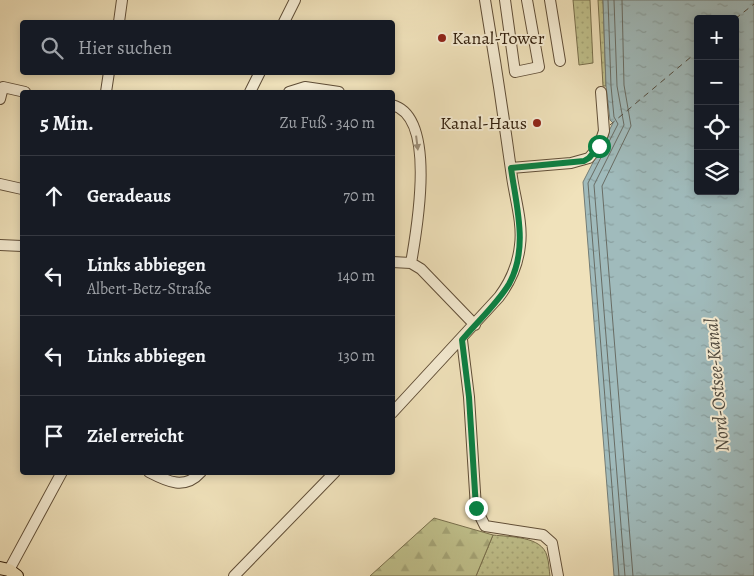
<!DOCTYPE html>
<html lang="de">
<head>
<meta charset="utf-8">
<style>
	:root { --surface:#171b24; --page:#242831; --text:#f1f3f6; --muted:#9ea1a6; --line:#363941 }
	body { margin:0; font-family:Alegreya,serif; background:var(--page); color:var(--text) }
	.controls { position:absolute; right:15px; top:15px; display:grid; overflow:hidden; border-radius:5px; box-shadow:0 2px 8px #0003 }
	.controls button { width:45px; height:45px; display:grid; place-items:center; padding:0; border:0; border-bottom:1px solid var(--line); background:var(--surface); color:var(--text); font:25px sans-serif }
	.stop { position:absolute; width:15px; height:15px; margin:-11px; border:4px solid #0b8043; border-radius:50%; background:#fff }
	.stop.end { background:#0b8043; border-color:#fff; box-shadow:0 1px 5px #0008 }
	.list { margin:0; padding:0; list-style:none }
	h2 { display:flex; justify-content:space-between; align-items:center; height:65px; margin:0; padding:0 20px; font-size:21px }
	h2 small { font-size:16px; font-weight:400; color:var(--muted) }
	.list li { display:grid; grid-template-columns:32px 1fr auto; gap:15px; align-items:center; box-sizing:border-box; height:80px; padding:0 20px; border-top:1px solid var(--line) }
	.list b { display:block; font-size:19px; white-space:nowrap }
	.list p { margin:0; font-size:16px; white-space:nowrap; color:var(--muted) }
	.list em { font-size:16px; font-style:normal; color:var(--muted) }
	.icon { flex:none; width:28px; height:28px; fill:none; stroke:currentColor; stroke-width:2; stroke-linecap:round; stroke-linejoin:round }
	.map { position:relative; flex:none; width:754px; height:576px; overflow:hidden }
	.search { position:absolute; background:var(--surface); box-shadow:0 2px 8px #0003; left:20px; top:20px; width:375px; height:55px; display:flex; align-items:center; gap:12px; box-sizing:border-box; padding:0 18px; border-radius:5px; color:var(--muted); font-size:19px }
	.panel { position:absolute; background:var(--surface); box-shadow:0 2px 8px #0003; left:20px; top:90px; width:375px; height:385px; border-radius:5px }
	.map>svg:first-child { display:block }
</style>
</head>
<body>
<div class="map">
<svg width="754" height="576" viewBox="0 0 754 576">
	<defs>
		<pattern id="grass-dots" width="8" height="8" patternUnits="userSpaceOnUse" patternTransform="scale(1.25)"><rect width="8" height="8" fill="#c0c18c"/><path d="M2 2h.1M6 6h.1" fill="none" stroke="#a5a577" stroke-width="1.8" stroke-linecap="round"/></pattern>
		<pattern id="forest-firs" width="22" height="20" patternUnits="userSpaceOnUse" patternTransform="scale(1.25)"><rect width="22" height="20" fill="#c0c18c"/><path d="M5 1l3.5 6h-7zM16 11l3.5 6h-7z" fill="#a5a577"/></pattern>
		<pattern id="water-ripples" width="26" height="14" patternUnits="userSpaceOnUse" patternTransform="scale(1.25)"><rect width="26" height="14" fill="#a0bbbc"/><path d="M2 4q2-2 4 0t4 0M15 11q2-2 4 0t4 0" fill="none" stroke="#8aa0a0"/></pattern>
	</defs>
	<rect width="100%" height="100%" fill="#f0e2bb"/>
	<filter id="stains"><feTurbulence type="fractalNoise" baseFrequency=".004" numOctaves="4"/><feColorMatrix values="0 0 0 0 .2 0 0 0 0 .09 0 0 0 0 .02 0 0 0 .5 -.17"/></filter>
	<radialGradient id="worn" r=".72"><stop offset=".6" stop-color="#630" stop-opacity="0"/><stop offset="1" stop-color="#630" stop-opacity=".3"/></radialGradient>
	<path fill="url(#grass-dots)" stroke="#786f4c" d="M573,0h17l3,63 -14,2z
		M598,0h5l3,86h-3z
		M493,535c17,2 49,1 54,21 2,6 2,14 3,20h-74z"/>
	<path fill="url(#forest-firs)" stroke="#786f4c" d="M434,518l59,17 -17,41h-106z"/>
	<path fill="url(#water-ripples)" stroke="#737c75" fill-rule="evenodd" d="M603,0h151v576h-140l-31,-394 30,-59 -3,-3 -4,-34zM698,19h37v172h-37z"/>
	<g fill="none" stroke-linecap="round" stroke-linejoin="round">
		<path stroke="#686c64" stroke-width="1" d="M608,0l3,86 3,31 4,7 -30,59 31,393
			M614,0l3,86 7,39 -30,60 31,391
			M622,0l2,85 7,41 -29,60 31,390"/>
		<path stroke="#524c40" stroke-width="1" stroke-dasharray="6 5" stroke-linecap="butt" d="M735,19l19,-15
			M610,125l88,-74"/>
		<defs>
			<path id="minor" d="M505,0l10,72 24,-5 -12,-67
				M550,0l10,61
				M119,22l3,-22
				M284,22l11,-22
				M106,92l3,-20
				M250,92l10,-20
				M289,92l16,-5 34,5
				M0,99l3,-12 22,5
				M392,105c45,11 25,124 19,158
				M511,168l60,-5 18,-5 10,-12 5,-15 -3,-39
				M0,184l22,5
				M0,245l22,1
				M392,262l19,1 10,6 54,56
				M462,340l7,57 7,111 9,18 58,9 9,8 6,33
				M392,413l107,-116c12,-16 19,-32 21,-52 3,-21 -5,-47 -8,-68 -8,-59 -17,-118 -27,-177
				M149,472c19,10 36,18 52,0
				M9,570l53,-98
				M234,576l101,-104"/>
			<path id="major" d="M0,568l9,2 8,6"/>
		</defs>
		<use href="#minor" stroke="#604e37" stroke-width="12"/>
		<use href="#major" stroke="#301d0b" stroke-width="14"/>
		<use href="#minor" stroke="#f5ecd3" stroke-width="10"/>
		<use href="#major" stroke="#f0e2bb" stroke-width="12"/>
	</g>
	<defs><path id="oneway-solid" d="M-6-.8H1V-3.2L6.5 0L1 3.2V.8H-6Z" transform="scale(1.25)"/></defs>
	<use fill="#9c8f79" href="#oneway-solid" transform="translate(417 143) rotate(83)"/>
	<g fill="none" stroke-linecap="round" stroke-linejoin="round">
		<path stroke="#0b8043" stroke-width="6" d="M476,508l-7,-111 -7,-57c15,-18 35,-36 47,-56 20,-36 7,-79 2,-116l73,-7 5,-3 10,-12"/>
	</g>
	<g fill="#8f2418" stroke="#f5ecd3" stroke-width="2">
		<circle cx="442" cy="38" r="5"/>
		<circle cx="537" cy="123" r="5"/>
	</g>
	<g text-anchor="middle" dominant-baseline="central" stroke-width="4" stroke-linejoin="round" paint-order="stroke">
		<g font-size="18" fill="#301d0b" stroke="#f5ecd3" text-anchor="start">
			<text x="452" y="38">Kanal-Tower</text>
			<text x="527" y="123" text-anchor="end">Kanal-Haus</text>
		</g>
		<g font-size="19" font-style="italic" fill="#524c40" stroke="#f5ecd3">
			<text transform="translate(717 385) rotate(-95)">Nord-Ostsee-Kanal</text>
		</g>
	</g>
	<rect width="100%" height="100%" filter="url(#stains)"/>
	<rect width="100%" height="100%" fill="url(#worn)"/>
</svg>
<div class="controls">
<button>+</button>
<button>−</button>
<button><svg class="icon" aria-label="locate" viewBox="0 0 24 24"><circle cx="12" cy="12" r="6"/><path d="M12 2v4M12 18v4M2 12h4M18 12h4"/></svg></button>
<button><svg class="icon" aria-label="layers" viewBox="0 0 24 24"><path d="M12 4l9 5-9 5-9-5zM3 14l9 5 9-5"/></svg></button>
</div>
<div class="stop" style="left:599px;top:146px"></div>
<div class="stop end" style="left:476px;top:508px"></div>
<div class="search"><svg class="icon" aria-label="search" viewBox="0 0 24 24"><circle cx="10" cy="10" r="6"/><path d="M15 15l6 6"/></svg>Hier suchen</div>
<section class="panel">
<h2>5 Min.<small>Zu Fuß · 340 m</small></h2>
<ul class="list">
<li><svg class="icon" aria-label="ahead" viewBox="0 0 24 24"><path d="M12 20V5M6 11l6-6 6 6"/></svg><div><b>Geradeaus</b></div><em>70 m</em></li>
<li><svg class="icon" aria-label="left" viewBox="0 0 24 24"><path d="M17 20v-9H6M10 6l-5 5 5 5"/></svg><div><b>Links abbiegen</b><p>Albert-Betz-Straße</p></div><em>140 m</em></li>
<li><svg class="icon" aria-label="left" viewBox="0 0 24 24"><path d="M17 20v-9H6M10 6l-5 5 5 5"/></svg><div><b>Links abbiegen</b></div><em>130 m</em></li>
<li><svg class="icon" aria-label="arrive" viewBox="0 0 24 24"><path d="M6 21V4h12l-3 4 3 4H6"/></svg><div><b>Ziel erreicht</b></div></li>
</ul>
</section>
</div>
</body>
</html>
